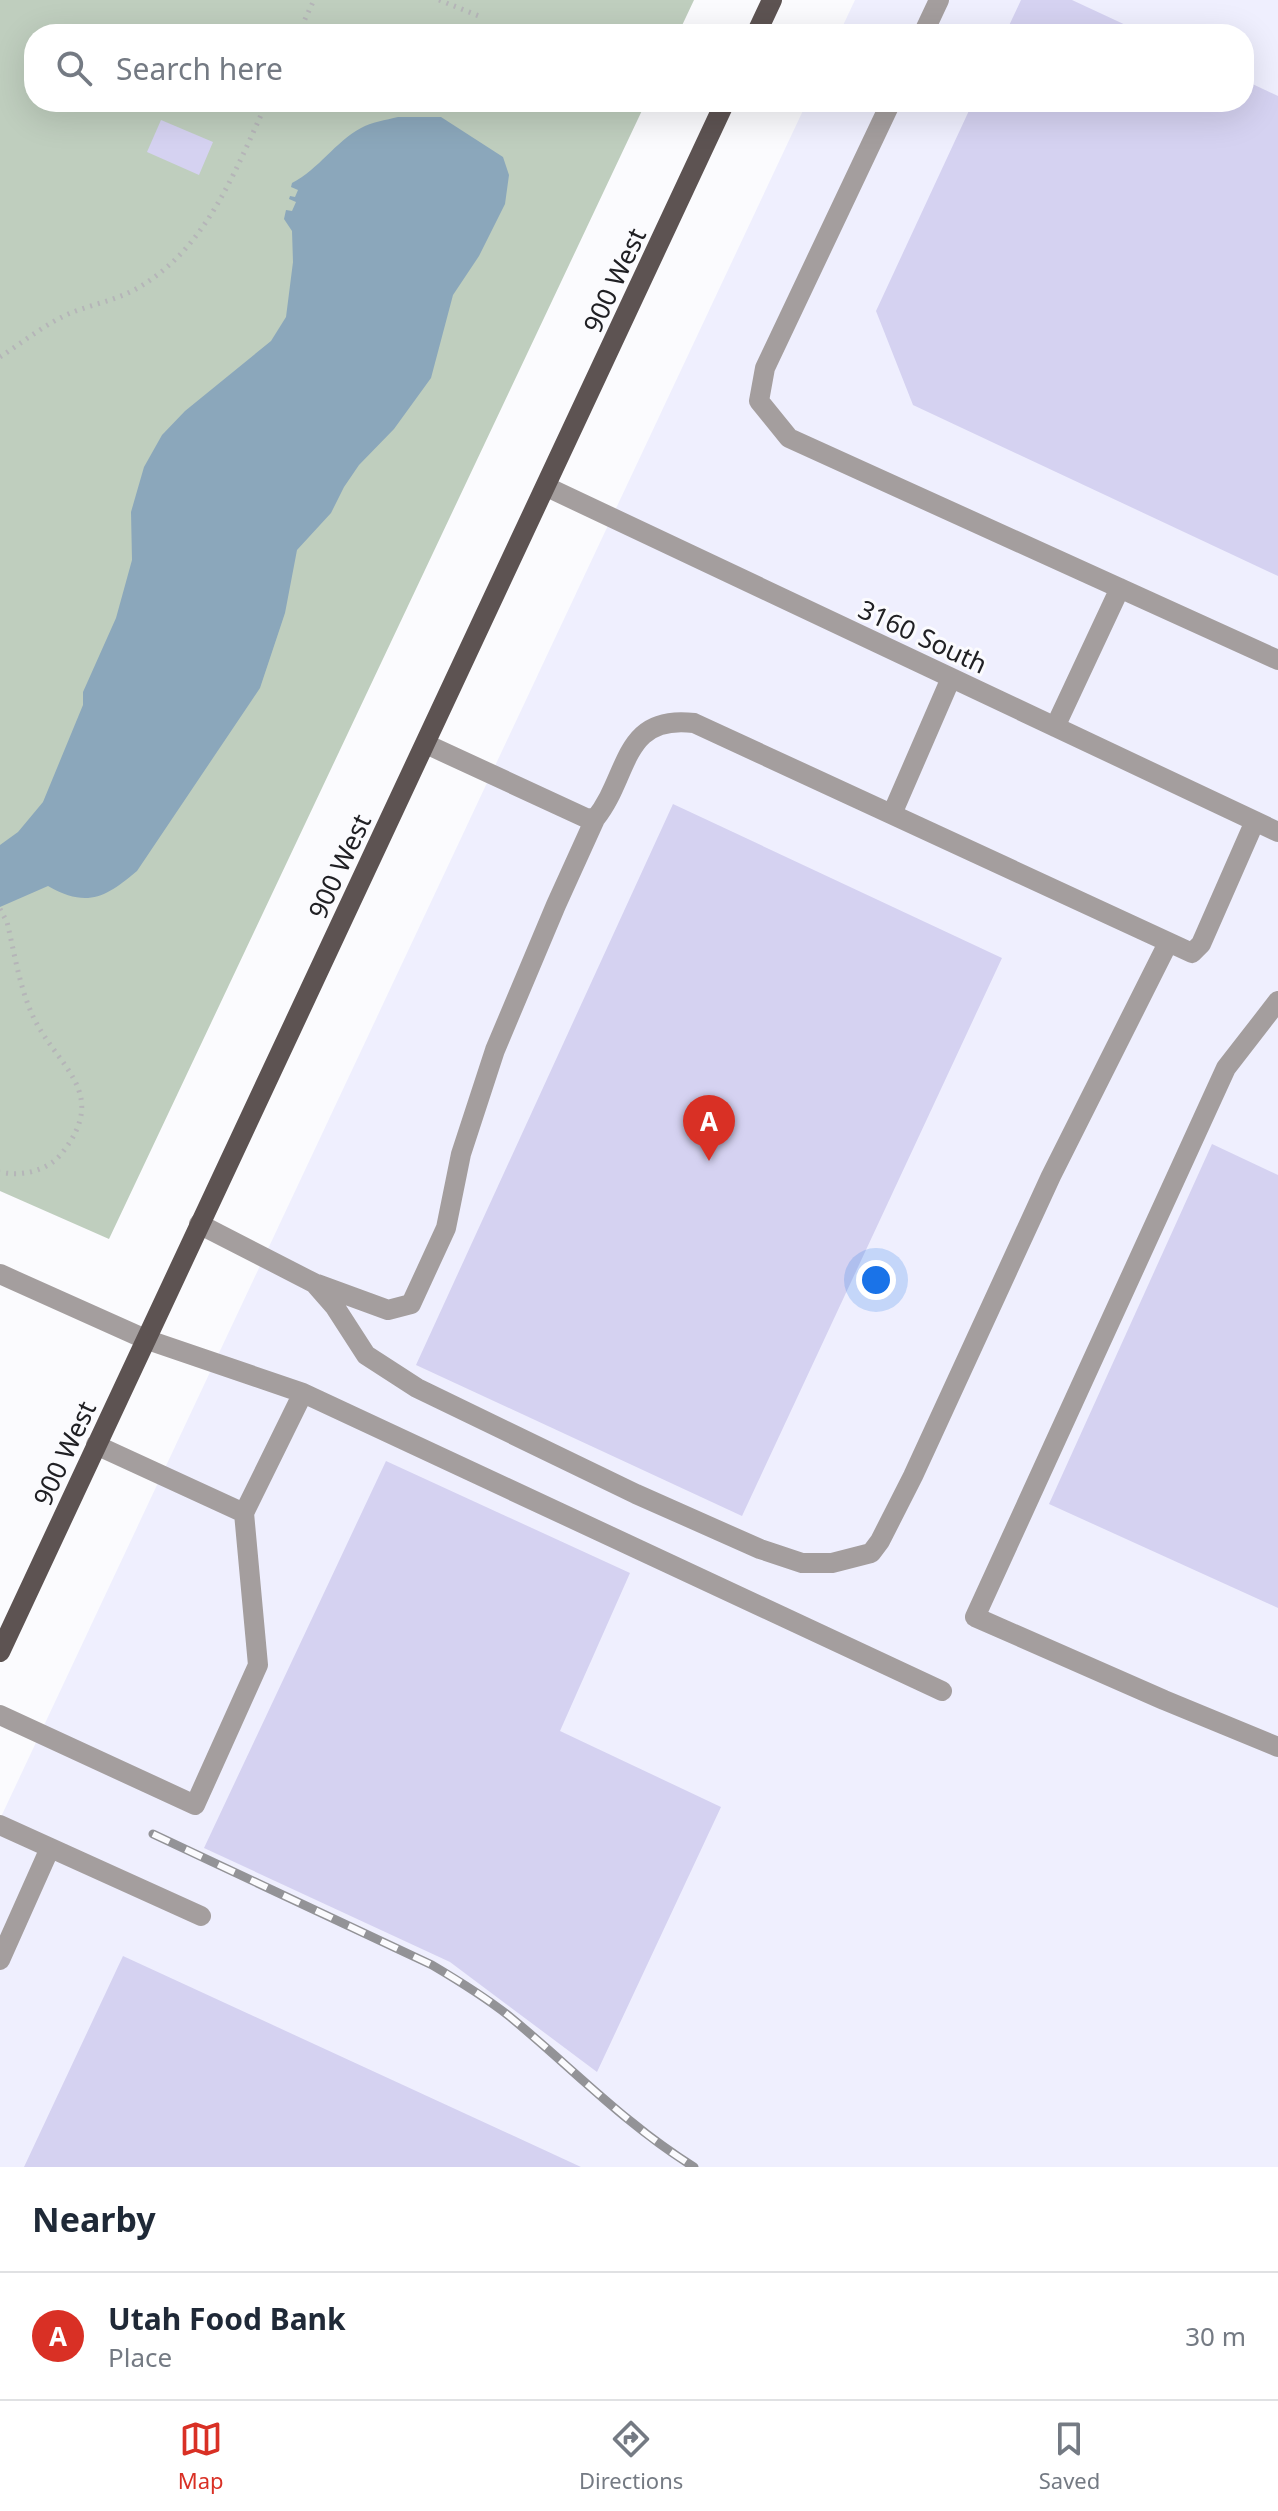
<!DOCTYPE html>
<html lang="en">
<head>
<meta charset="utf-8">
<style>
	:root { --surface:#fff; --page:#f2f2f3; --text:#1f2937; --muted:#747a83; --line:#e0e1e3; --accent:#d93025 }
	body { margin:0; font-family:"Noto Sans",sans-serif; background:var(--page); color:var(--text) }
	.you { position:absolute; left:876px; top:1280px; width:28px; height:28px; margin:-20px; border:6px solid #fff; border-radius:50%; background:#1a73e8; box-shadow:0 0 0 12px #1a73e833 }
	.badge { display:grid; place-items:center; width:52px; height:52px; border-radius:50%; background:var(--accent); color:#fff; font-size:26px; font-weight:700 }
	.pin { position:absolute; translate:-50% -66px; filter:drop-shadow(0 2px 4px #0008) }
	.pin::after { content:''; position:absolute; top:42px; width:28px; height:24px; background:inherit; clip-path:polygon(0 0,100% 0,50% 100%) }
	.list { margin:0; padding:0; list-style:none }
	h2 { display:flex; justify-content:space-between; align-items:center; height:104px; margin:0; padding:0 32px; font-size:34px }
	h2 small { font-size:26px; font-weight:400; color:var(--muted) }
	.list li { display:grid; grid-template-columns:52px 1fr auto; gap:24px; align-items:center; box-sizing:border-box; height:128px; padding:0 32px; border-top:2px solid var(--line) }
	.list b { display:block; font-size:30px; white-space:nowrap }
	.list p { margin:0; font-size:26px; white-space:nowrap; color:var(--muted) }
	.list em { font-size:26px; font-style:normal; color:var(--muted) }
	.icon { flex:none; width:44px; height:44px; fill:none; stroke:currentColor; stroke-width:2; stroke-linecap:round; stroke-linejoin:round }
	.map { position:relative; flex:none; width:1278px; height:2167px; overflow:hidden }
	.search { position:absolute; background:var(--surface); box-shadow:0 8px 32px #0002; left:24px; right:24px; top:24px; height:88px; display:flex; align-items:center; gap:20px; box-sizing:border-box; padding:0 28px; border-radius:32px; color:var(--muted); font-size:30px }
	.sheet { height:232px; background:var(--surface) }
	nav { display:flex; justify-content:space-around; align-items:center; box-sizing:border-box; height:112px; border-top:2px solid var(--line); background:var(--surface); font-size:22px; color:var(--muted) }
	nav a { display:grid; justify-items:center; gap:4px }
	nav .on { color:var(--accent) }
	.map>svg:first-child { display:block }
</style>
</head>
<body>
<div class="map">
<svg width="1278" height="2167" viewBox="0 0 1278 2167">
	<rect width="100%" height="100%" fill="#fbfbfe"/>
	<path fill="#efeffe" d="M855,0h423v2167h-1278v-348l807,-1717h437v-68h-405z"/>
	<path fill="#bfcebe" d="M0,0h694l-16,34h-644v68h612l-537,1137 -109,-48z"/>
	<path fill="#8ba7bb" d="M398,117h43l62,40 6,18 -4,29 -26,52 -26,39 -22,83 -37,51 -35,36 -15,22 -13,26 -34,37 -12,63 -25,75 -123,183c-32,27 -50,37 -89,15l-48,21v-62l18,-13 25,-30 40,-97v-13l33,-74 16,-58 -1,-48 13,-45 18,-32 23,-24 86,-70 15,-24 7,-55 -1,-31 -8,-12 2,-9 6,1 4,-9 -7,-3 1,-3 5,1 3,-7 -7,-3 1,-4c27,-14 43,-41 69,-55 10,-6 25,-8 37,-11z"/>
	<path fill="#d5d2f1" d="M1021,0h51l73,34h-140z
		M1244,80l34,16v480l-365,-171 -37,-94 97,-209h271z
		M161,120l52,22 -14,33 -52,-23z
		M673,804l329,154 -260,558 -326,-151z
		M1212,1144l66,31v433l-229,-104z
		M386,1461l244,112 -70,158 161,76 -124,265 -147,-110 -246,-114z
		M123,1956l458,211h-557z"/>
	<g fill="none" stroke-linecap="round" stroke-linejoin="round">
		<path stroke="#b5b5b8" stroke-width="5" stroke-dasharray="2 6" stroke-linecap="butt" d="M439,0l40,16
			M298,34l16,-34
			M0,357c23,-15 48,-35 73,-45 21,-8 43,-12 63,-23 70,-39 99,-118 131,-187
			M0,909l7,13c7,29 12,62 24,90 23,54 81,78 31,141 -14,18 -41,24 -62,19"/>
		<path stroke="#a49e9e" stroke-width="20" d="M923,34l16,-34
			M891,102l-126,266 -6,33 30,37 489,222
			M547,487l731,345
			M1055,727l65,-139
			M426,744l160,74 9,1c35,-43 26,-105 99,-96l498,230 9,-9 54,-123
			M892,814l59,-136
			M1278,1001l-52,67 -251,549 189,83 114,47
			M199,1224l115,59 21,24 31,48 51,33 219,106 124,55 42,14h30l39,-10 9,-12 33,-65 138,-300 117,-233
			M0,1274l145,65 158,54 639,298
			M317,1284l71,26 23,-6 35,-76 15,-74 34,-104 61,-145 39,-86
			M96,1445l148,68 59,-120
			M0,1715l195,90 63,-140 -14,-152
			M0,1825l201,91
			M0,1960l50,-112"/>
		<path stroke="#5d5352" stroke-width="20" d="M756,34l16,-34
			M0,1652l725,-1550"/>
		<defs>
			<path id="rail" d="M153,1834l279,131c27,16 53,32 77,51 61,50 117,109 185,151"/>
		</defs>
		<use href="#rail" stroke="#939397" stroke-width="9"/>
		<use href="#rail" stroke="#fbfbfe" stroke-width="6" stroke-dasharray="18" stroke-linecap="butt"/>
	</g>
	<g text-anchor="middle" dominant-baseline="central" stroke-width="6" stroke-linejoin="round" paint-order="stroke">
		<g font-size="26" fill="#202024" stroke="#fbfbfe">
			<text transform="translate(614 280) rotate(-65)">900 West</text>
			<text transform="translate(923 636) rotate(25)">3160 South</text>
			<text transform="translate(339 866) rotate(-65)">900 West</text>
			<text transform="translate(64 1453) rotate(-65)">900 West</text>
		</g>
	</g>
</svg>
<div class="you"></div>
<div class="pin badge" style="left:709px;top:1161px">A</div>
<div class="search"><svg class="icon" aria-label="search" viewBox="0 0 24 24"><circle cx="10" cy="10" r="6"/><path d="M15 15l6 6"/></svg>Search here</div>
</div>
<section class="sheet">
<h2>Nearby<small></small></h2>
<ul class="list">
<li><span class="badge">A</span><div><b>Utah Food Bank</b><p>Place</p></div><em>30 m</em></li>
</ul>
</section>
<nav>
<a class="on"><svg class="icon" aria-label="map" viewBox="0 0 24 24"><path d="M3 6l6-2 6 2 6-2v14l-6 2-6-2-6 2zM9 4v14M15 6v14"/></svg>Map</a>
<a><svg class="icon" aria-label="directions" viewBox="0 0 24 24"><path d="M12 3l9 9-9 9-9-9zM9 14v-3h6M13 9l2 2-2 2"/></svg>Directions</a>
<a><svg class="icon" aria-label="saved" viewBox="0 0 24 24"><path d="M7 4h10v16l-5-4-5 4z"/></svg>Saved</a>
</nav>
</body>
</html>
